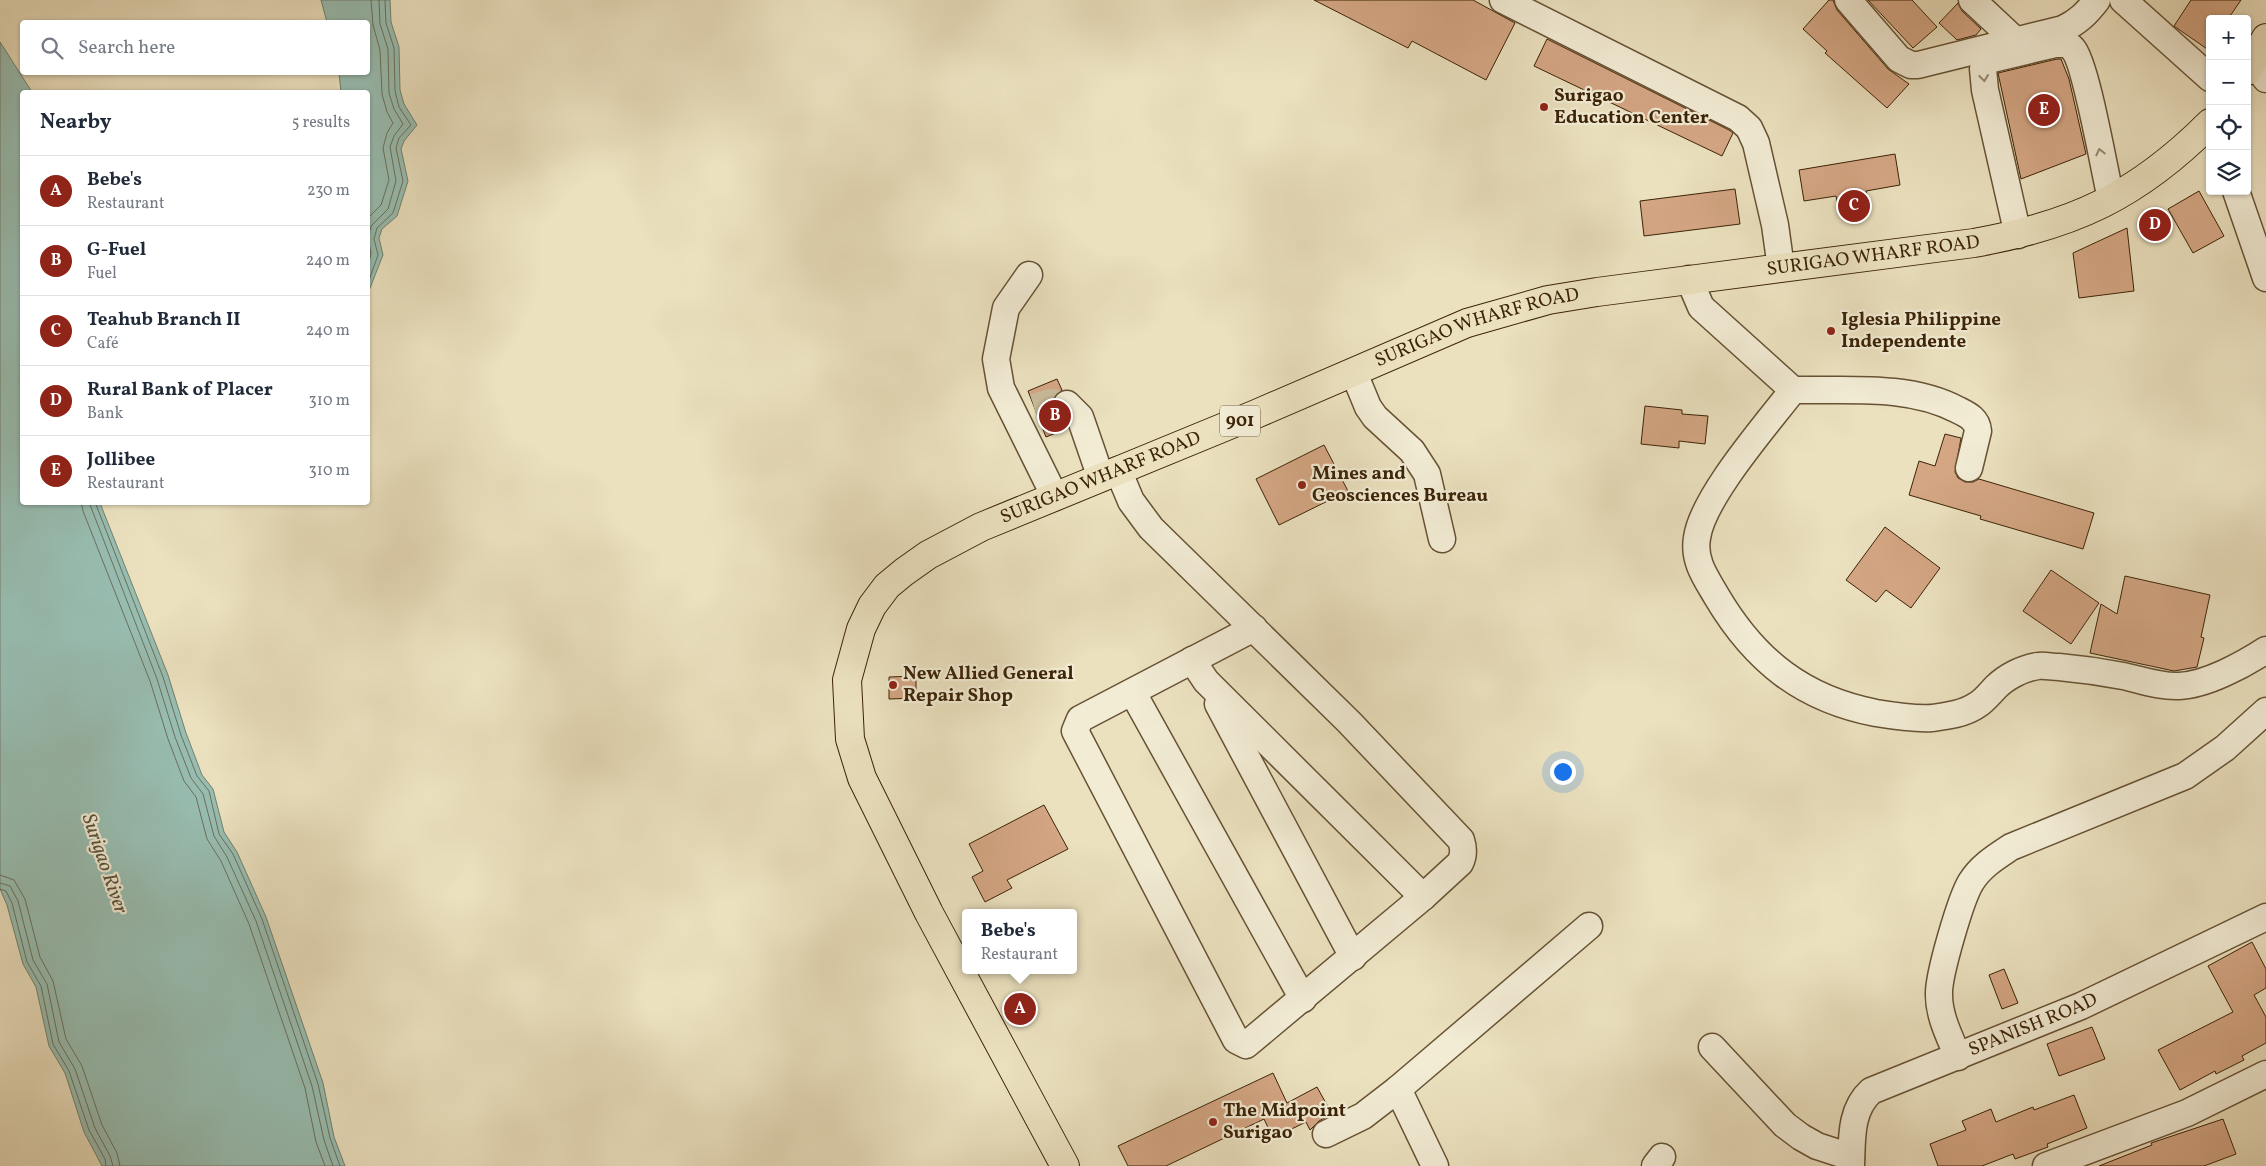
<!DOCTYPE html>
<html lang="en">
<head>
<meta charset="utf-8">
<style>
	:root { --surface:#fff; --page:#f6f6f7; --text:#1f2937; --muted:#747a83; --line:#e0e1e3; --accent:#8f2418 }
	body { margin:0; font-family:Vollkorn,serif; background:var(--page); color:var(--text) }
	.controls { position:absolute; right:15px; top:15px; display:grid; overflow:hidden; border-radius:5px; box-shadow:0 1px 4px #0004 }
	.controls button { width:45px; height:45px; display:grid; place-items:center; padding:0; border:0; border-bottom:1px solid var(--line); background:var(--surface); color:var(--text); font:25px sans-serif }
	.you { position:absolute; left:1562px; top:771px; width:18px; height:18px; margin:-12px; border:4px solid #fff; border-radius:50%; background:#1a73e8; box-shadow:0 0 0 8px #1a73e833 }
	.badge { display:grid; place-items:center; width:32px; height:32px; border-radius:50%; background:var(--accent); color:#fff; font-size:16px; font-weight:700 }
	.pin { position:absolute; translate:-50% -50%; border:2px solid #fff; box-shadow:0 1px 5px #0006 }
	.popup { position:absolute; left:962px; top:909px; width:115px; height:65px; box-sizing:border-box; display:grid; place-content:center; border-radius:5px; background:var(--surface); filter:drop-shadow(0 1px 4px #0005); font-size:16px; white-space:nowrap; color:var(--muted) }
	.popup b { font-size:19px; color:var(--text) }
	.popup::after { content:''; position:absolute; left:50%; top:100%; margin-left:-10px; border:10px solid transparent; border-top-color:var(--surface) }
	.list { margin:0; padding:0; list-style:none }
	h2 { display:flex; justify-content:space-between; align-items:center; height:65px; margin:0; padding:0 20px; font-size:21px }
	h2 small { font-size:16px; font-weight:400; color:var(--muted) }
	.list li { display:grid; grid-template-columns:32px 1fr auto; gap:15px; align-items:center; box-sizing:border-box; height:70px; padding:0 20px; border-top:1px solid var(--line) }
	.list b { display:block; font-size:19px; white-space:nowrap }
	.list p { margin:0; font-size:16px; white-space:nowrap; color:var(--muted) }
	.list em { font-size:16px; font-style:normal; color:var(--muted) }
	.icon { flex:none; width:28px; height:28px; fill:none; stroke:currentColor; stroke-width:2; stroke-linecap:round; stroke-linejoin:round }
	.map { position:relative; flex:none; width:2266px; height:1166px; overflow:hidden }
	.search { position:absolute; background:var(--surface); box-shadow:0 1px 4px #0004; left:20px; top:20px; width:350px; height:55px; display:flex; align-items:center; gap:12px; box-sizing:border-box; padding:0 18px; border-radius:5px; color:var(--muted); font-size:19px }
	.panel { position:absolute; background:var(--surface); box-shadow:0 1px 4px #0004; left:20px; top:90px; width:350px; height:415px; border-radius:5px }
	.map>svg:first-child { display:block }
</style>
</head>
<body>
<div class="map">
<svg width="2266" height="1166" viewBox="0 0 2266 1166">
	<rect width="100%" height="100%" fill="#ebe1bf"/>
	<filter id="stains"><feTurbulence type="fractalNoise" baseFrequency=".004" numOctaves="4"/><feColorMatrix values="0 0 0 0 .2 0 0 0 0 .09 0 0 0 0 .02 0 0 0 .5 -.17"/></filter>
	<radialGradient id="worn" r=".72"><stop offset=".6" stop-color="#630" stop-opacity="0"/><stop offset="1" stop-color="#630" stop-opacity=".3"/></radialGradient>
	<path fill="#98beb2" stroke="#73806d" d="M321,0h69l1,22 8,25 1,43 4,14 13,21 -13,16 -3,8 7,32 -11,35 -15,13 -3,9 4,17 -15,38v-201h-27l-2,-19 29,-1v-50h-41z
		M0,42l32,50h-10v410l78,1 68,172 18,58 16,42 11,14 11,43 13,20 29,65 57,166 11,54 11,29h-243l-18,-34 -19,-59 -16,-27 -13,-59 -13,-23 -16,-59 -7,-16z"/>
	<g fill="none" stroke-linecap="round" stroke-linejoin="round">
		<path stroke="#6a705c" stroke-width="1" d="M368,218l13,-13 8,-25 -6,-32 4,-15 6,-10 -6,-11 -5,-18 -2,-44 -7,-25 -2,-25
			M368,265l3,-11 -3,-16 3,-12 17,-17 8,-28 -6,-34 4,-11 9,-12 -9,-15 -5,-16 -1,-44 -8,-25 -1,-24
			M368,283l10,-28 -4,-16 3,-11 16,-15 10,-32 -7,-33 3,-10 12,-13 -12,-18 -4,-16 -1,-43 -8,-25 -1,-23
			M81,502l2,9 67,170 18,58 16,42 12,16 11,42 14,22 28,63 56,164 11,54 9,24
			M89,502l68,177 18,58 16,41 12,16 11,42 13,21 29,64 56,165 12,54 9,26
			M95,502l68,175 18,58 16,41 12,15 10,43 14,20 29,65 56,165 12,54 10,28
			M0,875l14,5 11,19 15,58 13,24 13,58 16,27 20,59 15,28 3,13
			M0,883l10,3 8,15 15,59 14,24 12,58 16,27 20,59 15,28 3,10
			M0,889l6,2 6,12 15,59 14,24 12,58 16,27 20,59 16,29 1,7"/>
	</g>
	<path fill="#d4a684" stroke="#3b2306" d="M1314,0h159l42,23 -29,57 -74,-39 -4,7z
		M1829,0h4l4,10 51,59 21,15 -22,24 -62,-55 2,-2 -24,-22z
		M1868,0h44l25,27 -24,21z
		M2191,0h50l-13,19h-18v32l-36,-25z
		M1958,3l4,8 19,18 -5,6 -19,5 -18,-17z
		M1547,39l182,91 4,3 -11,23 -188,-90z
		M2057,59h4l8,20 17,75 -65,25 -23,-106z
		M1895,154l5,31 -34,6 4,19 -30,5 -4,-19 -32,5 -5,-31z
		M1735,189l5,35 -96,12 -4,-35z
		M2199,191l25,45 -31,17 -25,-44z
		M2127,228l7,63 -55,7 -6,-45z
		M1057,379l5,11 -6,4 -3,6 -1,7 16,21 -22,9 -18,-46z
		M1645,406l37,4v4l26,2 -3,28 -26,-3v7l-38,-4z
		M1945,434l16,4 -6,34 3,6 7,4h8l6,-3 115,34 -11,36 -103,-30 1,-3 -72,-21 10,-34 16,5z
		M1324,445l24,46 -69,34 -23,-46z
		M1885,527l55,41 -29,40 -25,-18 -10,12 -30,-22z
		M2051,570l48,33 -28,41 -48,-33z
		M2125,576l85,19 -9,42 3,1 -7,29 -23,4 -84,-18 11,-49 16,10z
		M916,676v22l-27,1v-22z
		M1044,805l24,44 -61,31 5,8 -27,14 -13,-25 11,-6 -14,-27z
		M2252,942l14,27v19l-12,7 12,22v26l-24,13 2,4 -28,14 -1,-3 -35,19 -22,-40 75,-38 -25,-46z
		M2004,969l14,34 -16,6 -13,-34z
		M2092,1027l13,32 -46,17 -12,-32z
		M1273,1073l14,30 30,-16 15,27 -13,7 -9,9 -4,-8 -33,16 -9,-19 -98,47h-38l-10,-20z
		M2074,1095l13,33 -40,16 1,3 -33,12 -2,-5 -31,12h-44l-8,-22 36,-14 -4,-9 29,-12 5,13 37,-15 1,3z
		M2223,1119l13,35 -32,12h-105l53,-21 -1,-2z"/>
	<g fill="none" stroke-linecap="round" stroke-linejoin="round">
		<path stroke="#c8bb9a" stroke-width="26" stroke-dasharray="26 13" stroke-linecap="butt" d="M1034,407l16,-5 17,2"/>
		<defs>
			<g id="minor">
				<path d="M1503,0l235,118 11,10 7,15 19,82 6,43"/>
				<path d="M1848,0l51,59 12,6h7l145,-36c15,-7 24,-16 34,-29"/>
				<path d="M1972,0l44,41"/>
				<path d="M2123,0l87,78"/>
				<path d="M2253,62l13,17"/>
				<path d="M2236,191l30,87"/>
				<path d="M2018,235l-33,-145 -2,-21 5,-9 67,-16c7,0 13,-1 18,5 13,14 32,125 38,150"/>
				<path d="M1029,275l-23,33 -10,51 5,29 54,109"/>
				<path d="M1689,279l12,28 92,83c55,1 116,-6 165,20 10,5 19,9 20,21l-9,37"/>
				<path d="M1354,373l14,34 7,10 37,34 15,23 15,65"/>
				<path d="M1793,390c-26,34 -91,108 -96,148 -4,23 9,40 20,59 38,64 86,102 159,116 18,3 37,6 56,5 15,-2 32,-4 45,-13 7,-4 13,-12 19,-18 10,-10 27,-19 42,-21 6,-1 14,1 21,1 22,2 43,5 64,9 19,4 37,11 56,10 27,-1 64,-21 87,-36"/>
				<path d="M1067,404l13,13 21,61"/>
				<path d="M1118,470l13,31 20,27 198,194 112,118c3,9 3,15 -1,23l-37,34 -177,148 -10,-5 -161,-309 5,-12 174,-91"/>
				<path d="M1192,660l14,21 217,216"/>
				<path d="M1133,693l170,306"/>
				<path d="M1218,704l135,253"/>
				<path d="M1712,1047l73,78 16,12 16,9 34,11"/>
				<path d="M1958,1057c-8,-20 -19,-40 -19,-62 -1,-19 22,-97 32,-113 10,-16 25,-25 40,-35l174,-71 40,-28 41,-37"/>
				<path d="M1398,1089l37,77"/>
				<path d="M1326,1134l37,-18 35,-27 191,-163"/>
				<path d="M1655,1166l7,-9"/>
				<path id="s1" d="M1851,1166c1,-27 -1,-56 20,-75l210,-85 185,-89"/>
				<path d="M2046,1166l141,-53 79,-39"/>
			</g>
			<g id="major">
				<path d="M2247,71l19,-33"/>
				<path id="s2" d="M1065,1166l-136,-253 -67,-135 -12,-39 -3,-59 14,-51 11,-23 15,-20 17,-14 24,-17 53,-28 275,-113 211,-91 81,-23 49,-8 377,-49c100,-18 163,-47 236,-120"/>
			</g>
		</defs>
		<use href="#minor" stroke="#675234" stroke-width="29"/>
		<use href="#major" stroke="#3b2306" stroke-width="30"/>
		<use href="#minor" stroke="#f2ecd5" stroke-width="26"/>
		<use href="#major" stroke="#ebe1bf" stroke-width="28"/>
	</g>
	<defs><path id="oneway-chevron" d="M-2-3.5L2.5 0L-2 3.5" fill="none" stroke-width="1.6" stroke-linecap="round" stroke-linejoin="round" transform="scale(1.25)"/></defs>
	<g stroke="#96886e">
		<use href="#oneway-chevron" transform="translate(1984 78) rotate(83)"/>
		<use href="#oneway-chevron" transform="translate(2100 152) rotate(-103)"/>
	</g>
	<g fill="#8f2418" stroke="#f2ecd5" stroke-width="2">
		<circle cx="1544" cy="107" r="5"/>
		<circle cx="1831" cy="331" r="5"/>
		<circle cx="1302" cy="485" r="5"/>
		<circle cx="893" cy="685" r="5"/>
		<circle cx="1213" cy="1122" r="5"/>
	</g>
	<g text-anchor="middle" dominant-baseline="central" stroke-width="4.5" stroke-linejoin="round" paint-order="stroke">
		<rect fill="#f2ecd5" stroke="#725f44" stroke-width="1" x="1220" y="405.5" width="40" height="31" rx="4"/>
		<g font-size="18" font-weight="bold" fill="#3b2306">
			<text x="1240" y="421">901</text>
		</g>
		<g font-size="19" font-weight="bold" fill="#3b2306" stroke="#f2ecd5" text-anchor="start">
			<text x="1554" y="96">Surigao<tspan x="1554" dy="22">Education Center</tspan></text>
			<text x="1841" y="320">Iglesia Philippine<tspan x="1841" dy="22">Independente</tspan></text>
			<text x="1312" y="474">Mines and<tspan x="1312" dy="22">Geosciences Bureau</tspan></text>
			<text x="903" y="674">New Allied General<tspan x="903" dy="22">Repair Shop</tspan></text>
			<text x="1223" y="1111">The Midpoint<tspan x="1223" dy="22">Surigao</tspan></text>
		</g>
		<g font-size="19" fill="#3b2306" stroke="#f2ecd5">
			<text stroke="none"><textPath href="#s2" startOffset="1692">SURIGAO WHARF ROAD</textPath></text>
			<text stroke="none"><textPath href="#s2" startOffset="1288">SURIGAO WHARF ROAD</textPath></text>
			<text stroke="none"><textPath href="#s2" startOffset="882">SURIGAO WHARF ROAD</textPath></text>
			<text stroke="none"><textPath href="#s1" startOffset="255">SPANISH ROAD</textPath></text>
		</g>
		<g font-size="20" font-style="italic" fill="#57523a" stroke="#f2ecd5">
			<text transform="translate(104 864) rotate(71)">Surigao River</text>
		</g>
	</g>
	<rect width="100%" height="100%" filter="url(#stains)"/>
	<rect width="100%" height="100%" fill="url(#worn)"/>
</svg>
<div class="controls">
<button>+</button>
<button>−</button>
<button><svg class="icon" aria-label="locate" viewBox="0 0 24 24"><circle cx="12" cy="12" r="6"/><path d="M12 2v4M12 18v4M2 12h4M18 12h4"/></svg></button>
<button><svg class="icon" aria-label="layers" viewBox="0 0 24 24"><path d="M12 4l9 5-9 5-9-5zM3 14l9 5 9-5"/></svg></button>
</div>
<div class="you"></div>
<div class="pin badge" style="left:1020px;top:1009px">A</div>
<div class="popup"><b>Bebe's</b>Restaurant</div>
<div class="pin badge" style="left:1055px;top:416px">B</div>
<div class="pin badge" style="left:1854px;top:206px">C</div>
<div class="pin badge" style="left:2155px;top:225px">D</div>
<div class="pin badge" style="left:2044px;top:110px">E</div>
<div class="search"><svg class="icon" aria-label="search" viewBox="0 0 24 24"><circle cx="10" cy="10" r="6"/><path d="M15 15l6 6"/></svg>Search here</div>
<section class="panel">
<h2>Nearby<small>5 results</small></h2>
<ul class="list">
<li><span class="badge">A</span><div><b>Bebe's</b><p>Restaurant</p></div><em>230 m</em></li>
<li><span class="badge">B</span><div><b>G-Fuel</b><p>Fuel</p></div><em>240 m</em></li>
<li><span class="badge">C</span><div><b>Teahub Branch II</b><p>Café</p></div><em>240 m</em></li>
<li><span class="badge">D</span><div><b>Rural Bank of Placer</b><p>Bank</p></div><em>310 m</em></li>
<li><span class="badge">E</span><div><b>Jollibee</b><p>Restaurant</p></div><em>310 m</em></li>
</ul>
</section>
</div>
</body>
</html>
